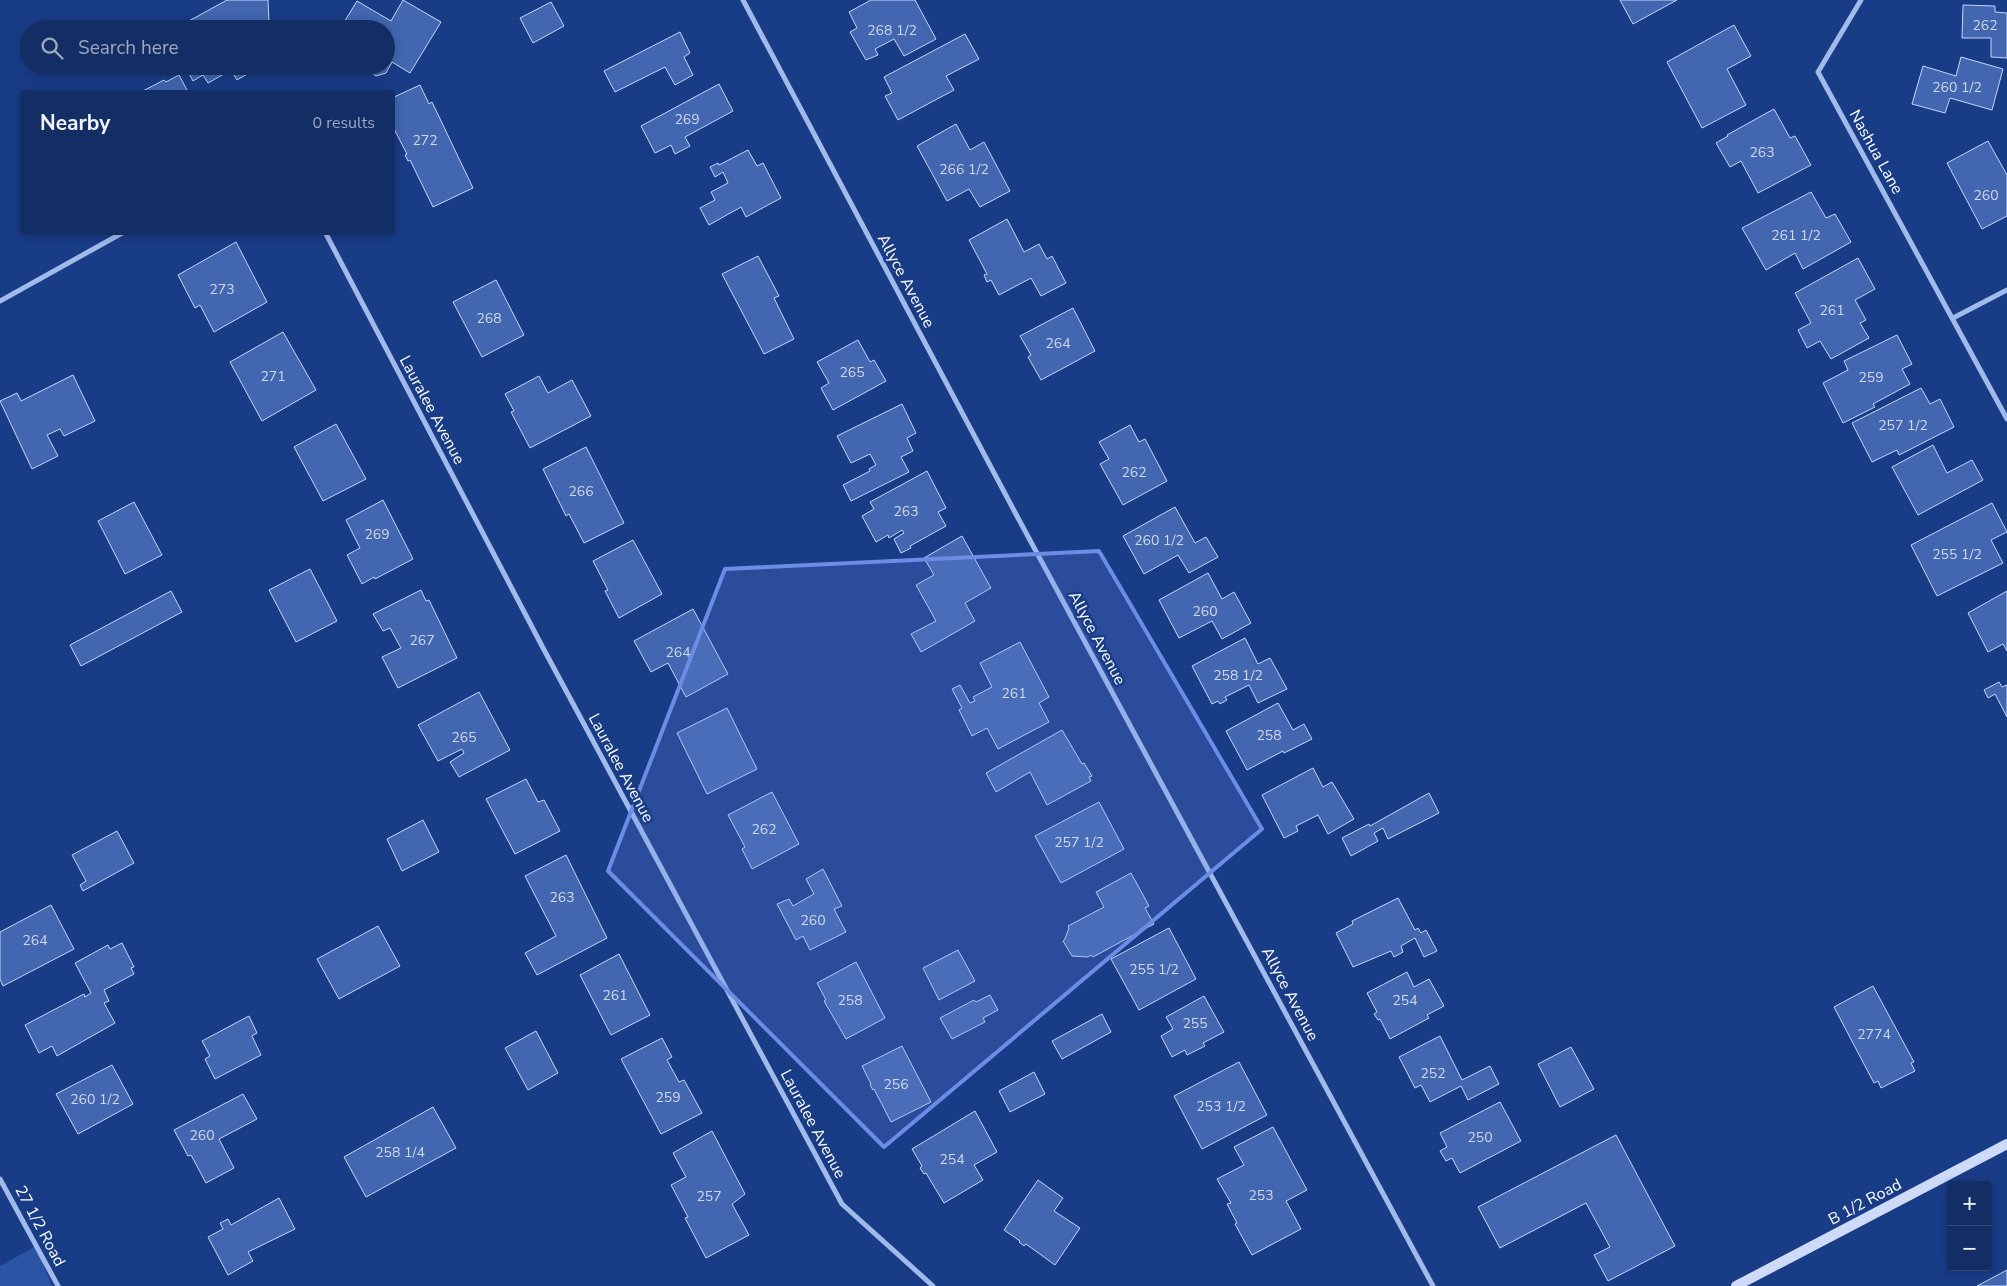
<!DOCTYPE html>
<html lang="en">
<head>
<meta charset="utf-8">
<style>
	:root { --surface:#132d65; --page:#20396e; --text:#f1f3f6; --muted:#9da8bf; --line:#324979 }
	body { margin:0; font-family:"Nunito Sans",sans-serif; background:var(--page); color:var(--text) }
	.controls { position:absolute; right:15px; bottom:15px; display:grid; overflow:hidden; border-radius:5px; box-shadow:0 2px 12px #0003 }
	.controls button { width:45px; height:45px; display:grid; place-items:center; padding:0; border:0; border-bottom:1px solid var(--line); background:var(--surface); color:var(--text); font:25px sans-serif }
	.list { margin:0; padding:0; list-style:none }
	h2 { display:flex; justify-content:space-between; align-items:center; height:65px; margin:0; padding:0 20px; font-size:21px }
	h2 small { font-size:16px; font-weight:400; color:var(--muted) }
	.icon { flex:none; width:28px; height:28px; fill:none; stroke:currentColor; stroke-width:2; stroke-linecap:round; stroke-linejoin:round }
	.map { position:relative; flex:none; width:2007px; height:1286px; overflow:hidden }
	.search { position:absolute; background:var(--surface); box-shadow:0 2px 12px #0003; left:20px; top:20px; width:375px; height:55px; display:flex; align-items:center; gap:12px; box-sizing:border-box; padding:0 18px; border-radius:28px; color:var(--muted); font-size:19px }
	.panel { position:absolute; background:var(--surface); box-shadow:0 2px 12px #0003; left:20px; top:90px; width:375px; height:145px; border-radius:5px }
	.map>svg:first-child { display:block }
</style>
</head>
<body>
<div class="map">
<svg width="2007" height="1286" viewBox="0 0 2007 1286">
	<rect width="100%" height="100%" fill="#193c87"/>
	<path fill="#2c54a5" d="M36,1246l16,40h-52v-20z"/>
	<path fill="#4266b0" stroke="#c6d7f9" d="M227,0h41l1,22h-4l1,7h-87l-1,-2z
		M403,0l38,22 -31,51 -18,-11 -6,11 -10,3 -15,-10h25v-37h-46l17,-28 34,20z
		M871,0h44l21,39 -32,17 -10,-17 -19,10 3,6 -12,5 -16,-28 7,-4 -8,-16z
		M1620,0h57l-44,24z
		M551,2l13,24 -31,17 -13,-25z
		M1963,5l32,1v6l12,1v45l-16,-1v-19h-29z
		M1734,25l17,31 -24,13 19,36 -44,23 -35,-66z
		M680,32l10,21 -6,4 9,18 -18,10 -10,-18 -50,25 -11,-21z
		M965,34l14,25 -33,17 8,14 -56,30 -13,-24 7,-3 -8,-16z
		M1961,57l42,12 -11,41 -42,-12 -5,15 -33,-9 11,-38 33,10z
		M185,66h69l2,3 -19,11 -6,-10 -23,13 -5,-8 -10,6z
		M179,75l9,17h-47l23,-12 2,2z
		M719,84l14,27 -48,26 5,9 -15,8 -4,-9 -16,8 -14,-27z
		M420,85l9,19 3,-2 41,86 -40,19 -23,-47 -2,1 -3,-6 2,-1 -15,-29 2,-5 -2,-22z
		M1774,109l16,29 5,-2 16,29 -53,28 -17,-32 -11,6 -14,-24 12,-7 -1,-1z
		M956,124l14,26 14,-8 26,49 -30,16 -11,-18 -22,12 -30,-55z
		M1988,141l19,34v41l-25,13 -35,-66z
		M748,150l9,16 6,-3 18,35 -35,19 -5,-10 -32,18 -9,-17 15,-8 -4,-8 17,-9 -5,-11 -8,5 -5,-10 8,-4 1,2z
		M1811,192l15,26 9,-4 16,28 -48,27 -8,-16 -29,17 -24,-42z
		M1007,219l17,33 15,-8 8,15 5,-3 14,27 -25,13 -10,-18 -32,17 -8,-15 -4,2 -3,-7 3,-1 -18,-34z
		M236,242l31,60 -53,30 -14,-27 -5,3 -17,-33z
		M758,256l21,40 -5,2 20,41 -30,15 -42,-80z
		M1858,258l17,31 -20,11 11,20 -6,3 9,15 -38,21 -11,-18 -13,7 -9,-18 13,-7 -16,-30z
		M496,280l28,55 -42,22 -29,-55z
		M1073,308l22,43 -54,29 -13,-23 3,-2 -11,-19z
		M283,332l33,58 -54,31 -32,-59z
		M1897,335l15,29 -10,5 8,15 -37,20 2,3 -32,16 -20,-40 25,-13 -4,-9z
		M858,340l12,22 4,-2 12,21 -53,29 -12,-22 8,-5 -12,-21z
		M73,375l22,46 -31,15 -4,-7 -13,6 11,21 -26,13 -32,-68 17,-8 4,8z
		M539,376l9,17 24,-13 19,36 -61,32 -19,-36 3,-1 -9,-17z
		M1921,388l9,16 10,-5 14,28 -55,28 -2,-5 -25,12 -20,-39z
		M902,404l14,29 -9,5 6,13 -12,6 8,15 -58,29 -8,-16 27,-14 -1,-2 7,-4 -6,-11 -19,9 -14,-27z
		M336,424l30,55 -43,22 -29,-54z
		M1130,425l9,17 6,-3 22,42 -44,24 -23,-41 9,-5 -10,-17z
		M1933,445l14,28 25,-13 11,20 -65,35 -26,-48z
		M586,447l38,76 -40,20 -15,-29 -3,2 -23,-47z
		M927,471l19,37 -8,4 8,14 -36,20 1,2 -10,5 -7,-14 10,-6 -2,-3 -13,8 -1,-3 -12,7 -14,-26 12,-7 -4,-7z
		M383,500l30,59 -38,20 -1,-2 -12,7 -15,-29 13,-7 -14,-28z
		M134,502l28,53 -37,19 -27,-53z
		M1992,503l15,29 -16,8 12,23 -66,33 -26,-51z
		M1175,507l20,36 11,-6 12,20 -29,16 -11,-18 -34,19 -21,-38z
		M962,536l29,52 -26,15 10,18 -54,31 -10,-18 25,-13 -20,-36 18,-10 -10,-17z
		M633,540l29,54 -43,24 -14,-27 3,-1 -15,-29z
		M310,569l27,52 -41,21 -27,-52z
		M1208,573l14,26 12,-7 17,31 -29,16 -10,-18 -33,17 -20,-38z
		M421,590l5,11 3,-1 28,58 -59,30 -16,-31 19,-9 -11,-20 -7,3 -10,-17z
		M171,591l11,21 -101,54 -11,-21z
		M2007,591v60l-4,-7 -15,8 -20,-39z
		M693,609l35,65 -42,23 -18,-34 -17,9 -17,-31z
		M1245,638l13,26 12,-6 17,31 -29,14 -9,-18 -24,12 2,3 -7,4 -2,-3 -6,3 -20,-38z
		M1020,642l29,55 -10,6 10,19 -51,27 -11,-21 -15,8 -13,-26 3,-2 -10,-19 8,-4 10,18 5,-2 -2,-4 19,-10 -12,-24z
		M1999,682l3,5 5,-2v32l-12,-23 -7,4 -4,-8z
		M479,692l31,58 -51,27 -9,-15 14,-9 -2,-4 -24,12 -20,-36z
		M1278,703l15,27 11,-6 8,15 -28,14 -1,-2 -36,19 -21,-39z
		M727,708l30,61 -50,25 -30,-61z
		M1062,730l20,34 2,-1 8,13 -3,1 2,4 -44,24 -17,-33 -34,20 -10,-19z
		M1313,768l10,19 9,-5 22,37 -26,15 -10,-19 -22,11 2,5 -14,7 -22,-43z
		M526,779l12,23 6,-2 16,31 -45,23 -29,-55z
		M772,792l27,52 -47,25 -10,-20 3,-2 -17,-32z
		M1429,793l10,20 -51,26 -5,-11 -9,5 4,8 -27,15 -9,-18 27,-14 1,2z
		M1099,802l25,47 -63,34 -26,-47z
		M423,820l16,32 -37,19 -15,-32z
		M117,831l17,32 -51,28 -3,-6 6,-4 -14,-26z
		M566,855l41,83 -70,37 -12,-22 31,-17 -31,-60z
		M823,869l19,37 -8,3 12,23 -36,18 -7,-14 -7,4 -19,-36 12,-5 4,7 21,-12 -8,-15z
		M1131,873l18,33 -4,2 9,16 -61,33 -2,-2 -3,2 -16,-1 -9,-15 2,-2 4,-11 -1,-2 36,-19 -8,-15z
		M1398,898l17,32 3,-2 3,5 5,-3 11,21 -13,6 -9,-19 -14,8 2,6 -9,5 -3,-6 -38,16 -17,-34 17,-9 -1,-3z
		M51,905l23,44 -71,37 -3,-7v-47z
		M378,926l22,40 -61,33 -22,-40z
		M1169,928l27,51 -57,31 -28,-51z
		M122,943l12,24 -3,1 3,6 -30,16 5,11 -5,2 11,20 -58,33 -5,-10 -13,7 -14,-28 59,-31 1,3 6,-4 -16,-30 33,-18 2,4z
		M958,950l17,31 -36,19 -16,-32z
		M619,954l31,61 -39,20 -31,-60z
		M856,962l29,56 -39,21 -22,-38 2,-1 -9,-17z
		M1407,972l7,15 15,-8 15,27 -17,9 2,3 -39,21 -10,-20 -2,1 -4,-6 3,-2 -10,-19z
		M1873,986l41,76 -3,1 4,8 -34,17 -3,-7 -4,2 -40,-76z
		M990,995l8,15 -15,8 2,4 -33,17 -12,-21 34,-18 2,2z
		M1204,996l20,36 -21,11 2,3 -18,9 -2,-5 -13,7 -11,-21 12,-7 -7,-12z
		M1102,1014l9,18 -49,27 -10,-18z
		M249,1016l8,17 -5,3 9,19 -46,24 -10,-20 5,-3 -8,-15z
		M536,1031l22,42 -30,17 -23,-42z
		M1440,1036l22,44 28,-14 9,18 -31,16 -7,-14 -31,16 -9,-17 -6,3 -16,-31z
		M662,1038l10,19 -5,3 12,22 5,-2 18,33 -41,21 -40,-75z
		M902,1046l29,56 -40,20 -17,-33 -1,1 -3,-5 1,-1 -9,-18z
		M1571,1047l23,42 -34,18 -22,-43z
		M1239,1062l28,53 -65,34 -28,-53z
		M112,1065l21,39 -55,30 -22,-40z
		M1034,1072l11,22 -35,18 -11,-21z
		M243,1094l14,25 -38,20 15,29 -28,15 -15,-28 -3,1 -14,-26z
		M1500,1102l21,39 -61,32 -8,-15 -6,3 -6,-10 7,-4 -7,-14z
		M433,1107l23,41 -90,49 -22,-40z
		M975,1111l22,41 -23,13 9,15 -39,23 -18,-30 -2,1 -4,-6 2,-2 -10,-17z
		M1273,1127l34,63 -21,11 15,28 -49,26 -17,-31 2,-1 -10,-19 4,-1 -14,-24 27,-14 -10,-18z
		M712,1131l33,63 -13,10 17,31 -43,23 -21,-40 3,-1 -17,-32 15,-8 -13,-24z
		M1616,1135l59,111 -67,35 -14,-26 16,-8 -24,-44 -86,45 -22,-41z
		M1038,1180l25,18 -9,13 26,17 -25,37 -29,-21 -2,2 -5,-4 1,-1 -16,-11z
		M279,1198l16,31 -47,23 5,9 -25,14 -20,-38 15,-8 -3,-6 8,-4 3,6z
		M2007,1270v16h-30z"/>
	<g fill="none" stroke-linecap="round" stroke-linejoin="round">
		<path stroke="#a1baec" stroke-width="5" d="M743,0l275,518 415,768
			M1861,0l-43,72 189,347
			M325,232l217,414 300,558 91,82
			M0,301l124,-69
			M1953,318l54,-28
			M0,1179l58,107"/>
		<path stroke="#cddbf9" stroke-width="10" d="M1736,1286l271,-142"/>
	</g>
	<path fill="#6c8ce6" fill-opacity="0.2" stroke="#6c8ce6" stroke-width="4" stroke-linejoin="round" d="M1099,551l163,278 -378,318 -276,-276 117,-302z"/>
	<g text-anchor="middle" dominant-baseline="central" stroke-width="5" stroke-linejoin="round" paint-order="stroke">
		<g font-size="14" fill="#d0d9eb">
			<text x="1985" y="25">262</text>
			<text x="892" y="30">268 1/2</text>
			<text x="1957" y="87">260 1/2</text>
			<text x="687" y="119">269</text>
			<text x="425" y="140">272</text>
			<text x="1762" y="152">263</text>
			<text x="964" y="169">266 1/2</text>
			<text x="1986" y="195">260</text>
			<text x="1796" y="235">261 1/2</text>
			<text x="222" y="289">273</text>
			<text x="1832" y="310">261</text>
			<text x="489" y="318">268</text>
			<text x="1058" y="343">264</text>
			<text x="852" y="372">265</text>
			<text x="273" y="376">271</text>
			<text x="1871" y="377">259</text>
			<text x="1903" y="425">257 1/2</text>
			<text x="1134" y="472">262</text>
			<text x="581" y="491">266</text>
			<text x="906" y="511">263</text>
			<text x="377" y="534">269</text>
			<text x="1159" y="540">260 1/2</text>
			<text x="1957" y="554">255 1/2</text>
			<text x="1205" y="611">260</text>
			<text x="422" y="640">267</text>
			<text x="678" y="652">264</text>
			<text x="1238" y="675">258 1/2</text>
			<text x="1014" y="693">261</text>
			<text x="1269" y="735">258</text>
			<text x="464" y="737">265</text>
			<text x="764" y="829">262</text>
			<text x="1079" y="842">257 1/2</text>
			<text x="562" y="897">263</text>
			<text x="813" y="920">260</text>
			<text x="35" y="940">264</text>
			<text x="1154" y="969">255 1/2</text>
			<text x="615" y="995">261</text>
			<text x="850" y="1000">258</text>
			<text x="1405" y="1000">254</text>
			<text x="1195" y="1023">255</text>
			<text x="1874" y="1034">2774</text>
			<text x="1433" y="1073">252</text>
			<text x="896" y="1084">256</text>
			<text x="668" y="1097">259</text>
			<text x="95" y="1099">260 1/2</text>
			<text x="1221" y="1106">253 1/2</text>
			<text x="202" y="1135">260</text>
			<text x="1480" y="1137">250</text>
			<text x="400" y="1152">258 1/4</text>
			<text x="952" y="1159">254</text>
			<text x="1261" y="1195">253</text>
			<text x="709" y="1196">257</text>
		</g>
		<g font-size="16" fill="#fff" stroke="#193c87">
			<text transform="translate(1876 152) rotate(61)">Nashua Lane</text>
			<text transform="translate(906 281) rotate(62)">Allyce Avenue</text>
			<text transform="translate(432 410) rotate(62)">Lauralee Avenue</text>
			<text transform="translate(1097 638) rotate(62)">Allyce Avenue</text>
			<text transform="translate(621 768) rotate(62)">Lauralee Avenue</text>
			<text transform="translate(1290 994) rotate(62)">Allyce Avenue</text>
			<text transform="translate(813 1124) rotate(62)">Lauralee Avenue</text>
			<text transform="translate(1865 1202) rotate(-28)">B 1/2 Road</text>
			<text transform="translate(40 1226) rotate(62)">27 1/2 Road</text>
		</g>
	</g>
</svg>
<div class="controls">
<button>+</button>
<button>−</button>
</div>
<div class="search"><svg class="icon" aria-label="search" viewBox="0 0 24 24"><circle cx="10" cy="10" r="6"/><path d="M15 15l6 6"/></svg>Search here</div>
<section class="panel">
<h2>Nearby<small>0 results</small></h2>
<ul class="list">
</ul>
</section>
</div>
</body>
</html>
